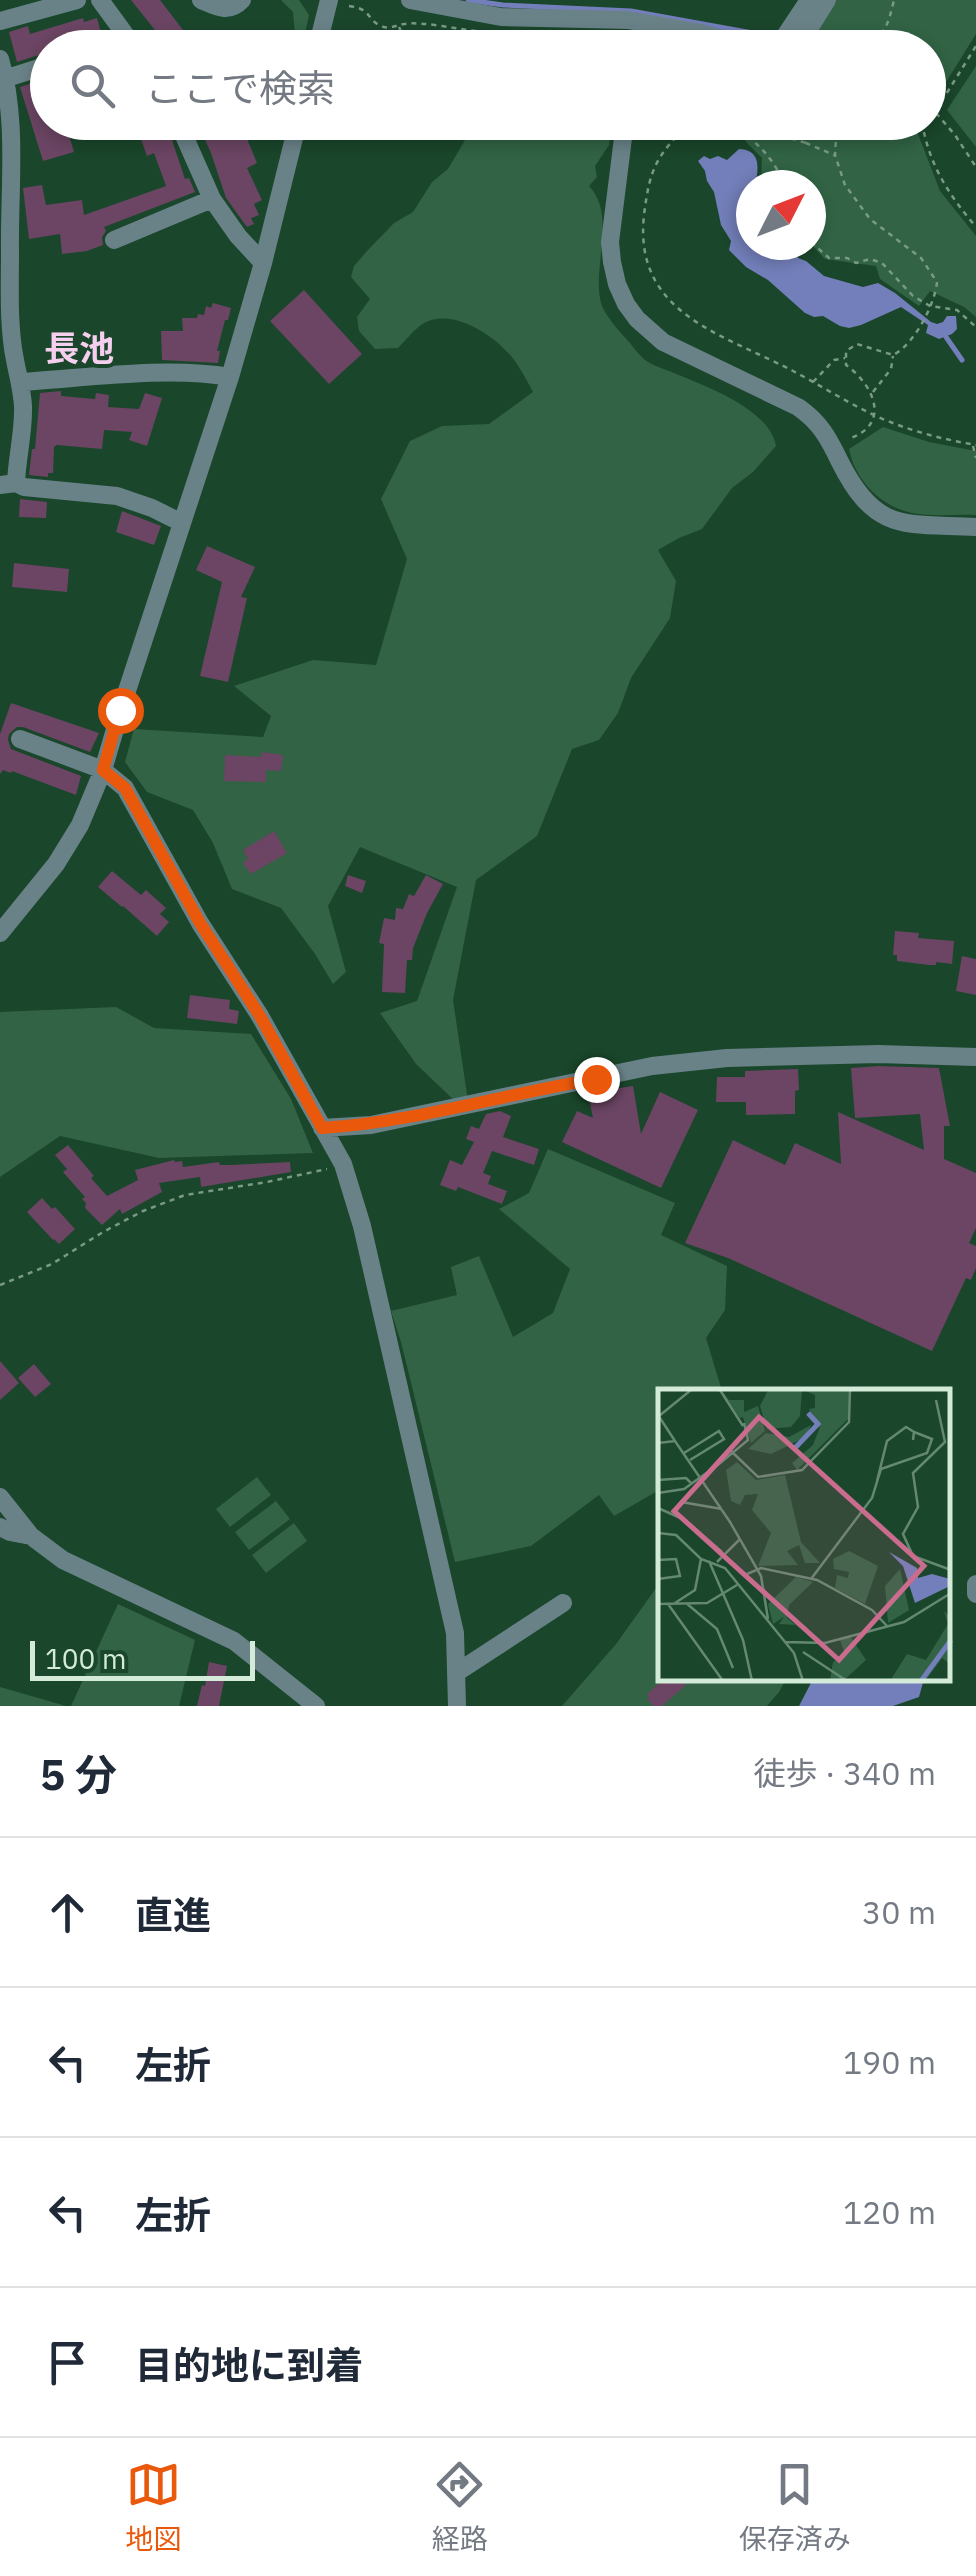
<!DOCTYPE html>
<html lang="ja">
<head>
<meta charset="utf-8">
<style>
	:root { --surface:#fff; --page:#f2f2f3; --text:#1f2937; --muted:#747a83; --line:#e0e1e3; --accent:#ea580c }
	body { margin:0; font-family:"IBM Plex Sans","Noto Sans JP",sans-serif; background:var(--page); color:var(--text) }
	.compass { position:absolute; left:736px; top:170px; width:90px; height:90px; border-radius:50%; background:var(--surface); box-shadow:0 5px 15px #0003; rotate:48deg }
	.scale { position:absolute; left:30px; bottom:25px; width:225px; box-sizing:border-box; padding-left:10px; border:5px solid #d4ebda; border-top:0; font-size:28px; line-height:35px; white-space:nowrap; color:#d4ebda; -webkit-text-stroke:8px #1a462b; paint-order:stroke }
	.stop { position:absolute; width:30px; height:30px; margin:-22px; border:8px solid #ea580c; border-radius:50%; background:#fff }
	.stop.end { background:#ea580c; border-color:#fff; box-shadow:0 2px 10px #0008 }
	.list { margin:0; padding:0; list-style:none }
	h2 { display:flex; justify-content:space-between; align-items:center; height:130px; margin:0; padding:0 40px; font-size:42px }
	h2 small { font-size:32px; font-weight:400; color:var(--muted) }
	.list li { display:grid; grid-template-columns:65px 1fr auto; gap:30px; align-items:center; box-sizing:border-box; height:150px; padding:0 40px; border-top:2px solid var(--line) }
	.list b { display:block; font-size:38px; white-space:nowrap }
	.list em { font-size:32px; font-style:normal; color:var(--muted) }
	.icon { flex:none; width:55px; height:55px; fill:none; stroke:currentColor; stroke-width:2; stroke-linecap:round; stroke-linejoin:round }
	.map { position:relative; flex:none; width:976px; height:1706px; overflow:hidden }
	.search { position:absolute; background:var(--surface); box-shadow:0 5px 15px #0003; left:30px; right:30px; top:30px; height:110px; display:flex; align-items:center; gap:25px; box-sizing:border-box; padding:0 35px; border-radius:55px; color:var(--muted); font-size:38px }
	.sheet { height:730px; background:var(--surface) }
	nav { display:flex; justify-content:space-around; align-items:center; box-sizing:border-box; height:140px; border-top:2px solid var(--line); background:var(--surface); font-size:28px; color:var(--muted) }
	nav a { display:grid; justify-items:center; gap:5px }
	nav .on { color:var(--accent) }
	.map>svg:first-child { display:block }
</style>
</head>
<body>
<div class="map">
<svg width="976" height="1706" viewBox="0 0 976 1706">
	<rect width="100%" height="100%" fill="#1a462b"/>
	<path fill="#316344" d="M281,0h18l10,15 -6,28 -8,-8 -2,-23z
		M836,0h140v34l-33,53 -14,14 -1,-53h-121z
		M976,66v81l-29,-37z
		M861,122l15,4h39l25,65 36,45v81l-12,-10 -34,-16 -11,15 -39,-27 -4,-13 -51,-7 -14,-15v-59h-44l-6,-3 1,-24 -15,-15 -12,-20z
		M475,123h137l-3,22 -14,21 2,11 -8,9c29,30 1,85 13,120 5,12 19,27 28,37 4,5 10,13 15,17 8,6 20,9 29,13 31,13 96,36 102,73l-23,26 -21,16 -30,41 -23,9 -21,12 18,31 -6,37 -39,60 -13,35 -19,27 -27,9 -35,87 -61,44 -23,120 15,101 -12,1 -40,-38 -36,-51 37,-12 40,-114 -97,-40 -32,59 18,66 -13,12 -18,-30 -34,-46 -49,-19 -19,-46 -20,-33 -46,-18 -22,-30 9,-33 129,8 8,-21 -37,-30 79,-26 63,5 31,-106 -26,-60 29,-58 32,-15 47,-2 44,-32c-5,-9 -10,-19 -16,-28 -17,-26 -66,-60 -96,-39 -8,6 -16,16 -23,23l-23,1 -16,-18 -2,-14 13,-18 -19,-22 3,-11 13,-15 27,-28 19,-11 19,-30 16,-13z
		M883,427l46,15 47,9v64c-20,-1 -44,2 -64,-2 -32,-7 -57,-33 -63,-64z
		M116,1007l38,21 97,6 40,65 22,54 -154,5 -99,-22 -60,41v-165z
		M548,1149l127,54 -14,32 66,31 -2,44 -19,28 16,53h-61v98l-47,27 -15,-21 -68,51 -76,16 -54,-220 -10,-31 66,-16 -6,-28 28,-11 34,81 40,-24 17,-44 -71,-60 30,-16z
		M257,1477l14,18 -41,32 -14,-18z
		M276,1501l14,18 -41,31 -14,-18z
		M294,1523l13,18 -41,32 -14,-18z
		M656,1588l5,1v90h125l-7,13 -12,14h-205l54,-62z
		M118,1604l77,36 -16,66h-108z
		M0,1687l66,19h-66z"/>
	<path fill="#737fba" d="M739,149c22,1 20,19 16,36h-4v60h39l8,13 8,3 18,15 39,11 15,-4 17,10 36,29 6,2 6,-2 4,-6h9l1,13 -5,5 -13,5 -13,-6 2,-8 -27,-18 -40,18 -12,3 -9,-2 -17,-10 -9,1 -9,-4 -37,-33 -22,-13 -17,-17 2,-9 -10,-16 -7,-33 -7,-11 -2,-10 -7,-10 6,-5 6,3 8,-3 9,4z
		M813,1679h111l-5,18 -26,9h-94z"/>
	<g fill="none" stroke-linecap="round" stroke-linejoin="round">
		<path stroke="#737fba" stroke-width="5" d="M468,0l35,5 128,6 133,24
			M946,337l16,23"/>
	</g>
	<path fill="#6b4563" d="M131,0h29l23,30 -17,14z
		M83,18l1,4 13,-4 4,15 6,-2 7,14 -20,3 -1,-5 -13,4 -1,-4 -16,5h-15v4l-31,10 -8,-30 19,-6 2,8z
		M48,78v44h17l9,30 -31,9 -23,-74z
		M135,122h31l19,57 4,-1 6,14 -91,35 2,4 -4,6 1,8 -16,6 -25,3 -2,-20 -31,5 -6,-51 19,-3 4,20 36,-5 2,15 82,-29 -12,-33 -7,3z
		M197,122h43l17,41 -10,5 15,32 -8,4 5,11 -8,3 3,6 -7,3 -21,-29 -15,-45z
		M304,290l58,64 -33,30 -59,-63z
		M213,303l18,5 -3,12h-3l-8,31h3l-2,12 -56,-3 -1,-29h22l-1,-13h15l1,-4 6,1 2,-9 5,2z
		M61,391v5l34,3 1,-6 13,2 -1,12 31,2 6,-16 17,5 -15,48 -18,-6 3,-8 -28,-2 -2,19 -45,-4 -3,2 -1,26h-5v4l-19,-2 3,-26h3l5,-56z
		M20,499l27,3 -1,16 -27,-1z
		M122,511l39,15 -7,19 -38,-13z
		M207,546l48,21 -14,30 6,1 -19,84 -28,-6 22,-94 -26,-12z
		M14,563l55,6 -2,23 -55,-5z
		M11,703l88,30 -9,19 -67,-25h-6l-8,7 -1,6 3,9 70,27 -5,19 -64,-24 -1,2 -8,-3 -3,4v-40z
		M262,752l21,3 -2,16 -15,-1v12l-42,-1 1,-26 36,2z
		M274,831l13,22 -36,21 -8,-11 5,-4 -5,-9z
		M112,871l29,24 5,-5 20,18 -6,6 9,8 -12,14 -34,-30 -1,1 -24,-20z
		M348,875l18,6 -4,12 -17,-7z
		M426,875l17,9 -16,29 -14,35 -1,12h-5l-2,33 -23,-1 2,-48 -5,-1 5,-25 11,2 1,-12 7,1 6,-15 5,2z
		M895,931l24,2 -1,5 36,3 -2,23 -16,-2v3h-7l-32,-4v-6h-4z
		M962,956l14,3v36l-20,-4z
		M190,995l40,5 -1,9 10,2 -2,13 -50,-6z
		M878,1066l61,2 11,58h-6v33l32,14v55l-7,15 7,3v22l-5,12 -5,-2 -34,73 -204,-93 -43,-15 48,-103 52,25 10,-22 46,21 -3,-52 86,38 -4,-36 -65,4 -4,-50z
		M798,1069l1,21 -4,1v23l-49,1v-13h-30l1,-25h28v-6z
		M633,1086l8,48 19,-42 38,18 -37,78 -99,-46 15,-31 16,7 -5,-25z
		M500,1111l11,5 -8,21 36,12 -5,16 -42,-14 -9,22 8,3 -3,8 19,7 -5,13 -44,-17 -2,4 -16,-6 10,-25 12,5 12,-23 -8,-3 5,-13 8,3 7,-15z
		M68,1145l26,31 -3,2 16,18 31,-16 -3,-10 39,-10 1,2 7,-1 1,6 36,-5 1,3h10l60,-3 1,10 -90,15 -1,-10 -41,6 3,9 -40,22 -2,-5 -18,16 -17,-17 1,-5 -4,-4 3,-2 -22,-25 4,-3 -12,-14z
		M42,1198l10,11 3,-2 20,22 -16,15 -5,-5 -1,1 -26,-28z
		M0,1361l19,22 -19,17z
		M34,1364l17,20 -16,13 -17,-19z
		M209,1662l18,4 -8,40h-22l5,-21 3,1z
		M665,1678h16l5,7 -24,21h-8l-7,-7 2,-2 -2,-3z"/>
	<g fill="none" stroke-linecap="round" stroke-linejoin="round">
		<path stroke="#799a84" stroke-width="2.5" stroke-dasharray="5 5" stroke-linecap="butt" d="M349,6c23,3 17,13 32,20 9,4 15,-1 23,-2 17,-3 53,5 72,7l4,10 49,6 27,-3 7,4
			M399,27l5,11 31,8
			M666,48v-4l7,1v3
			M867,48c20,-17 21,-24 27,-48
			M936,113l19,22 21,32
			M928,115l7,-3 41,-66
			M690,122c-34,35 -40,45 -46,93 -11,99 79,119 149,156 27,14 53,31 81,44 32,15 67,24 102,30
			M784,122l22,21 28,12
			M837,122l-2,33 10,30 25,34 51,39 16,24c-2,22 -23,63 -44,73l-36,-11 -11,7v14c28,20 46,60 2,74
			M922,122c7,43 27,73 54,105
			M726,124v-2
			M732,124c23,17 43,34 52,61
			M733,125l21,2 52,16
			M811,242l18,16h18l9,5 14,-4 12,4 31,33 17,10 27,4 19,17
			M813,382l21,-22 11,-2
			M873,392l18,-23 2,-13
			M973,446l3,12
			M0,1285l52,-21 51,-32 40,-21 42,-16 82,-13 60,-13"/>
		<path stroke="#698288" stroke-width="18" d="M100,0l35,48
			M201,0c16,7 28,14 41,0
			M410,0l91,17 127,3 68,12 61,16
			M0,21l77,-21
			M317,48l12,-48
			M635,48l3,-26
			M777,48l32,-48
			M797,48l30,-48
			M0,59c18,62 9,129 10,193 0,35 -2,73 5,108 3,16 7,29 8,46 1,25 -6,51 -7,77
			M4,79l44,-14
			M178,122l34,77 26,37 25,27
			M625,122l-15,120 2,20 5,22 9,20 11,15 26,23 135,65c22,15 31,32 42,55 36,72 65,61 136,65
			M114,240l98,-41
			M21,382c65,-4 145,-16 209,-5
			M0,485l16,-2 8,4 93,9 35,12 30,15
			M20,739l83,31 22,18 75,135 60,93 83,148 19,62 93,407 2,73
			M0,933l56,-69 24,-39 23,-55 18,-61 109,-332 33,-114 35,-141
			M322,1128l49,-3 281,-59 75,-8 151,-4 98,3
			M0,1497l31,39 32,24 171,81 82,65
			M0,1527l10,5 21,4
			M976,1584v10
			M456,1673l107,-70"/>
	</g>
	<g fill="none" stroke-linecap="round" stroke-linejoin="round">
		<path stroke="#ea580c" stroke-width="12" d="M120,710l-17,60 22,18 75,135 60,93 62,112c93,-6 183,-34 274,-49"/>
	</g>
	<g text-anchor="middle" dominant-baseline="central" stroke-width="8" stroke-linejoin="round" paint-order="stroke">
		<g font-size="35" font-weight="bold" fill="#f7cfee" stroke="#1a462b">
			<text x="79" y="348">長池</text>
		</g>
	</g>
	<g transform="translate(658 1389)">
		<rect width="292" height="292" fill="#1a462b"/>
		<path d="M63,1l8,10h15v12l14,-6 7,25 -14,12 -8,-26 -3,1zM110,1h34l-2,26 -9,11 -24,2 -7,-23zM146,1h45v28l-52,52 -5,-7 21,-18 7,-18 -11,-18 6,-1v-13zM153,36l-5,12 -35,17 -23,-5 18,-16 23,4zM79,73l19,18 29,-5 16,67 19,21h-15l-6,-18 -12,6 11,14 -40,1 13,-33 -19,-23 6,-16 -13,1 -5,10 -9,-4 -5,-31zM191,162l29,15 -13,38 -30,-16 2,-13 11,3 1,-6 -15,-3 -1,-10zM242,180l9,41 -21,13 -3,-37zM138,188l17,5 -24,23 -2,13 9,7 -17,-1 5,-7 -11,7 -5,-20zM286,222l6,6v47l-8,-6 -17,23h-35l17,-27 19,6 22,-36zM192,247l16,24 -23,21h-13l3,-19 12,-8 -5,-14z" fill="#316344"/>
		<path d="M231,163l28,16 1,10 14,-4 18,5v7l-35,17 -12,-37z" fill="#737fba"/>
		<path fill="none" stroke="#737fba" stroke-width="5" d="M137,59l23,-24 -10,-11M263,292l30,-41"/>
		<path fill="none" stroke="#648871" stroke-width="2.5" d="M62,1l23,36M278,11l9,42 -32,31 5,34 -15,27 10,22 38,14M0,26l17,26M1,27l32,-26M0,54l17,-2 55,81 31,54 7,43M73,62l27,26 44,-7 47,-48 1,-32M26,64l35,-22 5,8 -34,21M0,91l28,-2 6,6M219,92l10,-40 19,-14 8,5 -1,8M0,104l26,-4 35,-25 29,-24 -4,-17M0,119l27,12 37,32M17,125l6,-12 41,7M0,144l18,2 25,24 24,9 69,85 9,28M0,171l18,-1 4,17 -22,3M51,172l34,79 9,41M59,173l23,-23M89,185l14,-6 56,12 55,30 15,16M153,190l61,-81 9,-29 46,-16 5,-14 -18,-7M17,214l20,-13 6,-31M28,214l31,26 16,39M0,215l49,-1 30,-18M10,215l55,77M127,253l40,1 79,-21 47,-29M145,263l44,29"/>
		<path fill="#c96c8e" fill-opacity="0.15" stroke="#c96c8e" stroke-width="5" d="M101,28l165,149 -85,94 -165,-149z"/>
		<rect width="292" height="292" fill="none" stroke="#d4ebda" stroke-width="5"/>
	</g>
</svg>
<svg class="compass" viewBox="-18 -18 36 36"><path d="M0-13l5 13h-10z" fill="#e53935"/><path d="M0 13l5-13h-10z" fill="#747a83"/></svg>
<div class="scale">100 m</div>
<div class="stop" style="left:120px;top:710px"></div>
<div class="stop end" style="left:596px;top:1079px"></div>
<div class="search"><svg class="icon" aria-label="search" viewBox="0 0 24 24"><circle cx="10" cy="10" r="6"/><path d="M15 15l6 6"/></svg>ここで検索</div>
</div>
<section class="sheet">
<h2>5 分<small>徒歩 · 340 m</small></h2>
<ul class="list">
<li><svg class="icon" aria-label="ahead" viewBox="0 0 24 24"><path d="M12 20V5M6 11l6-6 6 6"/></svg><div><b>直進</b></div><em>30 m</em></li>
<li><svg class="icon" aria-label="left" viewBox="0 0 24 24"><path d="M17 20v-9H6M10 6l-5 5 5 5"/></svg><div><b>左折</b></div><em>190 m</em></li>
<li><svg class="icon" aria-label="left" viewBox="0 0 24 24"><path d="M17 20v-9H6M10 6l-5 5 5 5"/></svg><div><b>左折</b></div><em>120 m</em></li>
<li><svg class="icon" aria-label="arrive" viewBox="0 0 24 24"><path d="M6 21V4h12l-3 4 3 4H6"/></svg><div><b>目的地に到着</b></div></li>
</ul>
</section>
<nav>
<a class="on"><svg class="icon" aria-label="map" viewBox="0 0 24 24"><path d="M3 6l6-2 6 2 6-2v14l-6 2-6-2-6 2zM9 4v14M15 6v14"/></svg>地図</a>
<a><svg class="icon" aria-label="directions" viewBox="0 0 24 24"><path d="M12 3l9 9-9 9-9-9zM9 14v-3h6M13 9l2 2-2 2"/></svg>経路</a>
<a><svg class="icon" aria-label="saved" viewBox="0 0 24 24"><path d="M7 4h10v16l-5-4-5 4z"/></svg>保存済み</a>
</nav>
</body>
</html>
